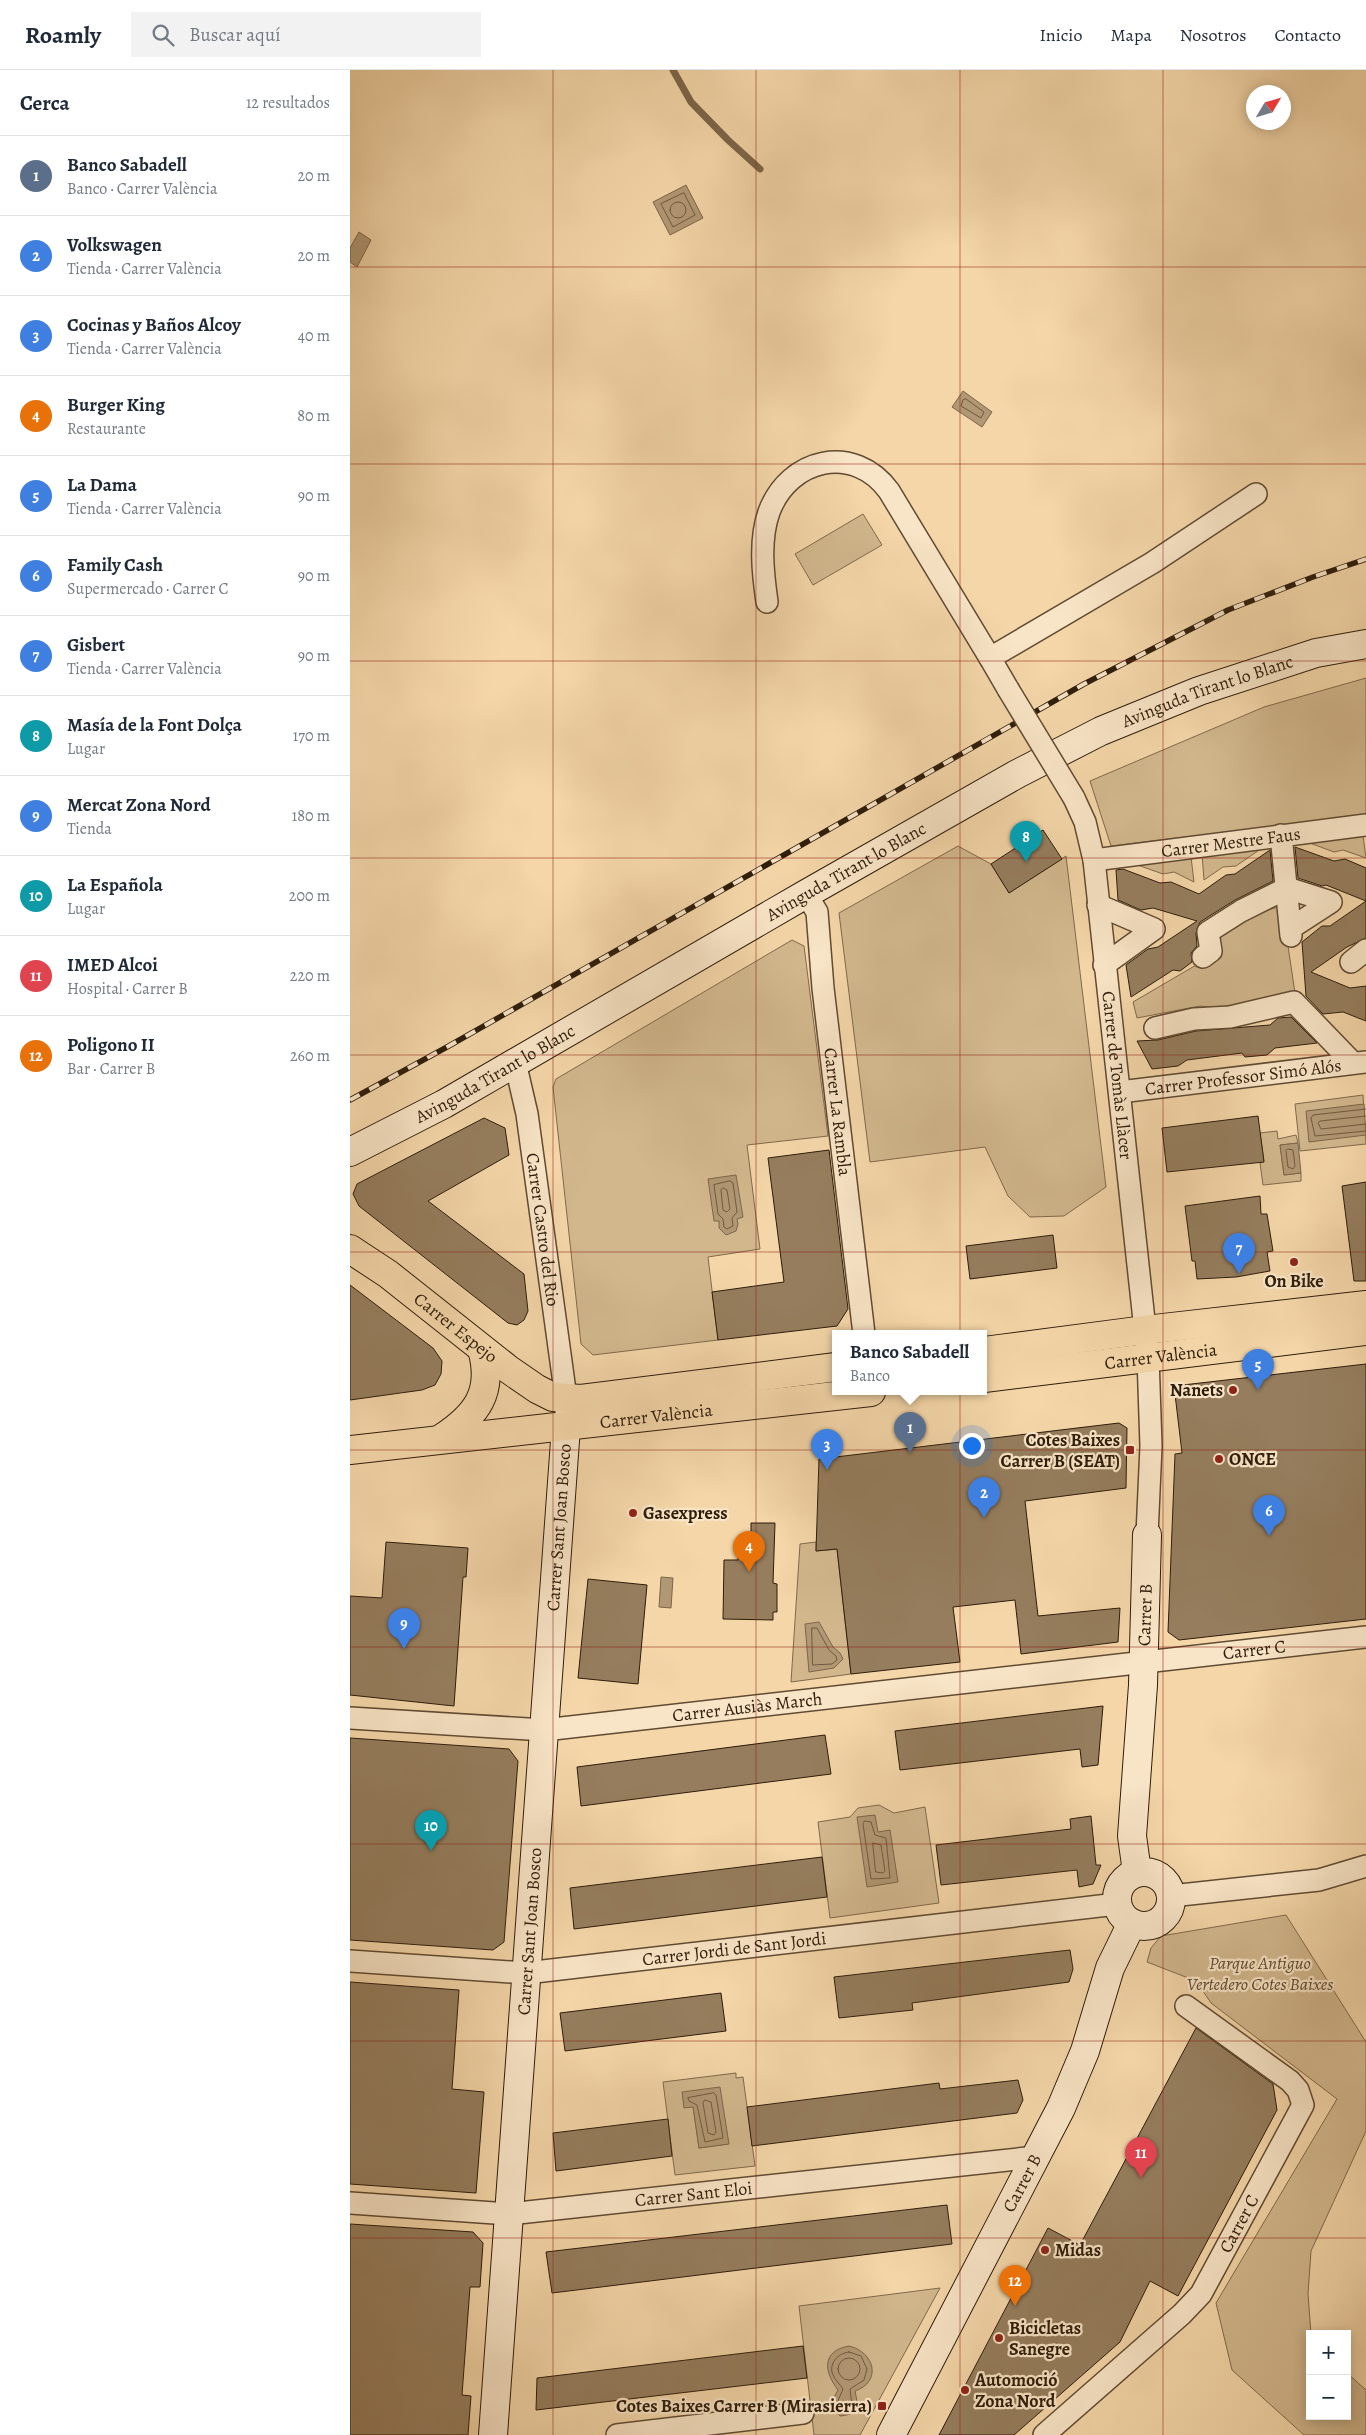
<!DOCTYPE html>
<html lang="es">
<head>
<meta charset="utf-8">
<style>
	:root { --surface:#fff; --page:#f2f2f3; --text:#1f2937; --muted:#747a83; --line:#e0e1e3; --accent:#db2777 }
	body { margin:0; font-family:Alegreya,serif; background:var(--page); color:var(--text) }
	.controls { position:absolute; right:15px; bottom:15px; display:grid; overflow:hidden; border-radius:0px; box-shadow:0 2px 12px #0003 }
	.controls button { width:45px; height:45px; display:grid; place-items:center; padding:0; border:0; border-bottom:1px solid var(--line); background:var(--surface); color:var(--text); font:25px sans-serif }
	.compass { position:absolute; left:896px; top:15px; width:45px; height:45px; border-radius:50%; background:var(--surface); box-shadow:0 2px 12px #0003; rotate:52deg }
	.you { position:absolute; left:621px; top:1375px; width:18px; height:18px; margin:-12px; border:4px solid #fff; border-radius:50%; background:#1a73e8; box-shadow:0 0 0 8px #1a73e833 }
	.badge { display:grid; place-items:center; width:32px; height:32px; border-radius:50%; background:var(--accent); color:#fff; font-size:16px; font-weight:700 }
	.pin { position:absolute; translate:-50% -41px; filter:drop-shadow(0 1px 2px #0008) }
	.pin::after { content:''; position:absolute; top:26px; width:18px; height:15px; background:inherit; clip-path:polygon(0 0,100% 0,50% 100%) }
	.popup { position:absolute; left:482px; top:1260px; width:155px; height:65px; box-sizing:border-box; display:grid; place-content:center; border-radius:0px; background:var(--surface); filter:drop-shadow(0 1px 4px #0005); font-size:16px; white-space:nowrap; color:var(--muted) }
	.popup b { font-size:19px; color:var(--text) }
	.popup::after { content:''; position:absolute; left:50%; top:100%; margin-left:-10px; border:10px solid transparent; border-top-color:var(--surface) }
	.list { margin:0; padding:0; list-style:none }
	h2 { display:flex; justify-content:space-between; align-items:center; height:65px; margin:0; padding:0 20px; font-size:21px }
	h2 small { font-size:16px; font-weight:400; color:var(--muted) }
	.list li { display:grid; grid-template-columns:32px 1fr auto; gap:15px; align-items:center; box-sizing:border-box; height:80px; padding:0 20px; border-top:1px solid var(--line) }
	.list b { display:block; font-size:19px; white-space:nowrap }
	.list p { margin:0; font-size:16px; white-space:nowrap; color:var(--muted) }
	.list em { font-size:16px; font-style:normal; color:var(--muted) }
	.icon { flex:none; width:28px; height:28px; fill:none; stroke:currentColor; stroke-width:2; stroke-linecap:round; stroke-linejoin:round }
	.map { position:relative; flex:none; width:1016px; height:2365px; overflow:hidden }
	header { display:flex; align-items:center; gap:30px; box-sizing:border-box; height:70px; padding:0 25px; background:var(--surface); border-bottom:1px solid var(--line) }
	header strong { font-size:24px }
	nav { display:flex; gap:28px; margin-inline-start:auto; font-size:18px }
	.search { width:350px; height:45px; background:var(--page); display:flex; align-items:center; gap:12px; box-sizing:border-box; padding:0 18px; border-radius:0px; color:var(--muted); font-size:19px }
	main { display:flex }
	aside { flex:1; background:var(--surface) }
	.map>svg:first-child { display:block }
</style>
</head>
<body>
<header>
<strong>Roamly</strong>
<div class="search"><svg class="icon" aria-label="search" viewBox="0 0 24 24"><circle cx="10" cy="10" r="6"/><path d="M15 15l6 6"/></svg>Buscar aquí</div>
<nav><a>Inicio</a><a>Mapa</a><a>Nosotros</a><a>Contacto</a></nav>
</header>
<main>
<aside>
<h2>Cerca<small>12 resultados</small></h2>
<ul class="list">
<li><span class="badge" style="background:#5c6f8a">1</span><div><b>Banco Sabadell</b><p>Banco · Carrer València</p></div><em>20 m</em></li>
<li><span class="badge" style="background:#3f7fe0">2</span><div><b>Volkswagen</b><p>Tienda · Carrer València</p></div><em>20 m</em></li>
<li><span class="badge" style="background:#3f7fe0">3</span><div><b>Cocinas y Baños Alcoy</b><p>Tienda · Carrer València</p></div><em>40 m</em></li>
<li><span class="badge" style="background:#e8710a">4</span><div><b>Burger King</b><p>Restaurante</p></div><em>80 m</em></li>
<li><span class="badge" style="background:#3f7fe0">5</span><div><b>La Dama</b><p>Tienda · Carrer València</p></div><em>90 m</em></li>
<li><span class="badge" style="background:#3f7fe0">6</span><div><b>Family Cash</b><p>Supermercado · Carrer C</p></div><em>90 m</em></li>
<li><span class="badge" style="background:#3f7fe0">7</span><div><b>Gisbert</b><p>Tienda · Carrer València</p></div><em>90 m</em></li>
<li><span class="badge" style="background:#0f9aa8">8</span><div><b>Masía de la Font Dolça</b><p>Lugar</p></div><em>170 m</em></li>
<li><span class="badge" style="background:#3f7fe0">9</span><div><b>Mercat Zona Nord</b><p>Tienda</p></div><em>180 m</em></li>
<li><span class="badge" style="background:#0f9aa8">10</span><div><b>La Española</b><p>Lugar</p></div><em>200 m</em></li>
<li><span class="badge" style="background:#e0444e">11</span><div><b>IMED Alcoi</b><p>Hospital · Carrer B</p></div><em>220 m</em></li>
<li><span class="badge" style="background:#e8710a">12</span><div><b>Poligono II</b><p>Bar · Carrer B</p></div><em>260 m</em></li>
</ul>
</aside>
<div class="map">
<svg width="1016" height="2365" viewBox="0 0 1016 2365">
	<rect width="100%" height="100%" fill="#f4d6a8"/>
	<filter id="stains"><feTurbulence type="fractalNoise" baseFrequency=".004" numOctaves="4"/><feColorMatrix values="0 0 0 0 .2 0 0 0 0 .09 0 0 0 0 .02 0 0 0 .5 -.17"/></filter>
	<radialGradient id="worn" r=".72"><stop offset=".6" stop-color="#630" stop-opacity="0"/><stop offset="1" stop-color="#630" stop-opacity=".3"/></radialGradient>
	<path fill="#d2b78d" stroke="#806a4c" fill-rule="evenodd" d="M513,444l19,31 -69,40 -18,-31z
		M1016,608v137l-255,31 -21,-65 174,-74z
		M1013,766l3,22 -23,-8 -9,2 -27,-10z
		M608,776l33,18 18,29 57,-37 40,331 -42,29 -34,1 -22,-21 -23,-49 -115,15 -31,-249z
		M915,776l-29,20 -13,1 -19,13 -2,-26z
		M841,787l3,25 -20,-10 -11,2 -31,-11z
		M932,836l13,87 -65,17 -30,-4 -63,12 -4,-16 82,-48 1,-19 40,-22z
		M442,870l12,6 24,190 -81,9 13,104 -52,8 10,83 -125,15 -12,-11 -28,-257 3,-8z
		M1013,1025l3,49 -66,7 -5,-47z
		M927,1061l1,8 18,-4 2,8 -18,2 4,30 17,-2v8l-38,4 -3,-22 4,-2 -4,-28z
		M466,1472v9l21,-2 14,125 -60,8 9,-138z
		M529,1735l15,8 31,-6 14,96 -109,15 -12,-96 32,-5 8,-9z
		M936,1845l80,127v89l-55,120 -3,43 3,40 -1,82h37v-43l19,17v45h-62l-72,-65 -16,-67 121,-204 -126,-96 -15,-22 -49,-19 4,-14 10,-12z
		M386,2003v5l7,-1 12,89 -80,9 -12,-93zM343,2036l35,38 -29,4z
		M590,2218l-80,147h-46l-15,-129z"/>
	<path fill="#b19773" stroke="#7d6649" d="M336,115l17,33 -33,17 -17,-33z
		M9,162l12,8 -14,27 -7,-5v-14z
		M613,321l29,21 -10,15 -30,-20z
		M1014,1034l2,31 -57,7 -3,-31z
		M948,1073l3,30 -17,2 -4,-30z
		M386,1105l7,42 -6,2 1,5 -2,7 -10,4 -7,-7v-7h-5l-6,-42z
		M311,1507l12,1 -2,30 -12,-1z
		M469,1552l14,25 7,6 3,6 -9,9 -25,4 -4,-48z
		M525,1745l3,17 12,-2 8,52 -31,5 -10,-70z
		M370,2017l9,57 -30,4 -6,-41 -9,1 -2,-16z
		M499,2276c26,6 33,36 6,45l3,15c-5,8 -9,9 -18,10l-9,-13 7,-13c-14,-18 -17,-39 11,-44z"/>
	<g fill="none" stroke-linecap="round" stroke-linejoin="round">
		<path stroke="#705a3f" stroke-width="1" d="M334,123l11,22 -22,12 -12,-23z
			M320 140a8 8 0 1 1 16 0a8 8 0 1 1-16 0Z
			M616,329l18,13 -3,6 -20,-12 2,-6z
			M1016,1039l-53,6 -2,3 4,18 51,-5
			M1016,1046l-46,5 -2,2 3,6 45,-5
			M938,1079l5,1 2,16 -2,3 -5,-2 -2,-16z
			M380,1111l3,2 4,29 -5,6 1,8 -6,3 -3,-2 -1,-8 -5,-5 -4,-29z
			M373,1118l4,2 3,19 -3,3 -4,-2 -2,-20z
			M462,1558h5l12,22 7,6 1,4 -5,4 -19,1z
			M515,1751l6,1 4,13 11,3 4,40 -19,1 -8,-55z
			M523,1773l8,2 4,26 -2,2 -7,-1z
			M364,2023l2,2 7,43 -18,4 -8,-37 -8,-4 -1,-3z
			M355,2030l6,2 5,30 -2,3 -6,-2 -5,-30z
			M499,2282l12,4 6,13 -3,11 -14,9 2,17 -9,5 -6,-8 6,-14c-3,-5 -8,-9 -10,-14 -5,-11 5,-22 16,-23z
			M488 2299a11 11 0 1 1 22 0a11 11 0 1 1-22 0Z"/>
		<path stroke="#7d6649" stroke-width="7" d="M323,0l18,32 37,38 32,29"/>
	</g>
	<path fill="#957d5d" stroke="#2e1d0b" d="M693,760l19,29 -53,34 -18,-29z
		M945,777l39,14 11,-2 21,9v33l-40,-16 -4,1 -24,-8z
		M920,780l3,31 -38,19 -35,22 -4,11 1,13 -6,7 1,9 -12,9 -7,-1 -42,27 -5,-32 22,-16 10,-2 39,-26 -44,-13 -12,2 -23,-10 -2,-30 7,-1 37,14 11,-1 28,12 27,-19 9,-1z
		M1016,831v37l-19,9 -36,25 39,16 16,-2v35l-23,-9 -20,2 -17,-18 -4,-54 20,-16h8z
		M941,947l26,26 -42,5 -8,7 -22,2 -3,-4 -55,7 -9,6 -26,3 -15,-28 21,-1 38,-9 74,-6 8,-7z
		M908,1046l6,46 -97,10 -5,-44z
		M134,1048l21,10 4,27 -81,46 96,73 4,37 -4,9 -7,5 -9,-2 -149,-117 -6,-12 4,-10z
		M479,1080l19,159 -11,17 -119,14 -6,-48 72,-10 -16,-124z
		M1016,1112v99h-12l-12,-95z
		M910,1126l1,18h6l6,37 -6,1 3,19 -34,6 -39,2 -2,-18h-3l-7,-55z
		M703,1165l4,33 -87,11 -4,-33z
		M0,1215l83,63 9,13 -1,13 -6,11 -13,5 -72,10z
		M1016,1294v255l-187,21 -11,-8 7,-178 7,-1 -8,-67z
		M769,1353l8,5 -1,60 -101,13 13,115 82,-8 -2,34 -97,12 -6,-54 -62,7 7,55 -109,12 -14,-125 -21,2 3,-92z
		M401,1453h24l-2,60 4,1v28h-4v8l-50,-1 1,-59h14l1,-25h12z
		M36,1472l82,6 -2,29h-3l-9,129 -104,-11v-99l32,2z
		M238,1509l59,6 -9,99 -60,-6z
		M753,1636l-5,59 -16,2 -2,-18 -180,21 -5,-39z
		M475,1665l6,39 -250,32 -4,-39z
		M0,1668l159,11 9,12 -14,181 -11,8 -143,-10z
		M741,1746l5,49h5l-8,19 -14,3 -2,-17 -136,15 -5,-40 135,-16 -1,-10z
		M472,1787l5,40 -253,32 -4,-41z
		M720,1880l3,19 -4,13 -157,21 1,7 -74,8 -5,-41z
		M0,1912l109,8 -7,99 32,3 -8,101 -126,-9z
		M371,1923l5,38 -161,20 -5,-38z
		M846,1958l77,56 4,26 -99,186 -28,-15 -30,61 -106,93h-75l109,-207 32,17z
		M668,2010l5,20 -6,13 -265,33 -5,-39 192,-24 1,6z
		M318,2049l4,37 -116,15 -3,-38z
		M597,2135l5,39 -400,49 -6,-41z
		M0,2154l123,8 10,11 -3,44h-10l-8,108 9,1 -3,39h-118z
		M453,2276l4,32 -271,32 1,-32z"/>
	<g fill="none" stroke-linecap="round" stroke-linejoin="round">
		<defs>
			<g id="street">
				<path d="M417,532c-4,-28 -8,-62 2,-90 20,-54 85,-69 120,-21l101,167"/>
				<path d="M658,619l-18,-31 162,-95 104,-69"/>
				<path id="s1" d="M724,728l11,24 9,38 54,497 3,89 -4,89"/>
				<path d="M931,765l10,101"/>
				<path id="s2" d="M744,790l272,-35"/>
				<path id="s3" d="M456,824l11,18 6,76 41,346"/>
				<path d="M748,835l56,24 -50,36"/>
				<path d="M853,887l8,-6 -3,-19 33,-21 46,-23 44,14 -40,26"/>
				<path d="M1001,892l15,-12"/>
				<path d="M805,958l39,-9 36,-2 64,-15 59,61"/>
				<path id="s4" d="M165,992l12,52 39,284v15"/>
				<path id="s5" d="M770,1022l246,-30"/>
				<path id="s6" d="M0,1648l194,12 822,-93"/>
				<path d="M821,1826l148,-16 47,-14"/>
				<path id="s7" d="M0,1891l176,12 591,-69"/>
				<path id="s8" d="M0,2133l159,11 527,-57"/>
				<path d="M267,2365l186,-22"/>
				<path id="s9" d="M694,2365l138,-121 19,-20 102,-189 -5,-15 -8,-9 -104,-75"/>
			</g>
			<g id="secondary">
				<path id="s10" d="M0,1082l94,-48 362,-210 211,-120 84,-43 98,-40 117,-38 50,-9"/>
				<circle cx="794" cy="1829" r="27"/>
				<path id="s11" d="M787,1802l-5,-36 11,-151 4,-150"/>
				<path id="s12" d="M143,2365l73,-1008"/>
				<path id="s13" d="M541,2365l170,-327 24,-57 25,-83 22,-45"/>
			</g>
			<g id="primary">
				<path id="s14" d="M0,1179l38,25 120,95 29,20 16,8 28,2 255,-32"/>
				<path d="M634,1281l161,-21 221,-25"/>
				<path id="s15" d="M634,1308l382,-47"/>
				<path d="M92,1368c35,-23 52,-46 40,-89"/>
				<path id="s16" d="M0,1380l521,-58"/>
			</g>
		</defs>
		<use href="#street" stroke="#604b32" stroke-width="24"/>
		<use href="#secondary" stroke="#2e1d0b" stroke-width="30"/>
		<use href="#primary" stroke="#2e1d0b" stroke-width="30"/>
		<use href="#street" stroke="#f8e4c6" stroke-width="21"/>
		<use href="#secondary" stroke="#f8e4c6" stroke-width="28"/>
		<use href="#primary" stroke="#f4d6a8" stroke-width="28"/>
		<defs>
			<path id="rail" d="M0,1030l97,-53 637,-363 144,-74 85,-33 53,-18"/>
		</defs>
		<use href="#rail" stroke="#2e1d0b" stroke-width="5.5"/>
		<use href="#rail" stroke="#f8e4c6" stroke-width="4" stroke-dasharray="11" stroke-linecap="butt"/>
		<defs>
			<path id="street-bridge" d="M658,619l66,109"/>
		</defs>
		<use href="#street-bridge" stroke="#604b32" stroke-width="24" stroke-linecap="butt"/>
		<use href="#street-bridge" stroke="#f8e4c6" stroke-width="21"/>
	</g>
	<path fill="none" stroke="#8f2418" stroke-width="1" stroke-opacity="0.55" d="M203,0v2365M406,0v2365M610,0v2365M813,0v2365M0,197h1016M0,394h1016M0,591h1016M0,788h1016M0,985h1016M0,1182h1016M0,1380h1016M0,1577h1016M0,1774h1016M0,1971h1016M0,2168h1016"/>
	<g fill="#8f2418" stroke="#f8e4c6" stroke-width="2">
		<circle cx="944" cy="1192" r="5"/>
		<circle cx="883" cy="1320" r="5"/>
		<rect x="775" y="1375" width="10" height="10" rx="2.5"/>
		<circle cx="869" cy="1389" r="5"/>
		<circle cx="283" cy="1443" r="5"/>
		<circle cx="695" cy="2180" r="5"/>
		<circle cx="649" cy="2268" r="5"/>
		<circle cx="615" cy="2320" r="5"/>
		<rect x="527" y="2331" width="10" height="10" rx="2.5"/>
	</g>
	<g text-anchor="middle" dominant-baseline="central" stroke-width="4.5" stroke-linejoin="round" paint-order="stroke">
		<g font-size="18" fill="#2e1d0b" stroke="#f8e4c6">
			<text stroke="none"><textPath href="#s10" startOffset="975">Avinguda Tirant lo Blanc</textPath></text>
			<text stroke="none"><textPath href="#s2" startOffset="138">Carrer Mestre Faus</textPath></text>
			<text stroke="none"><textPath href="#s10" startOffset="570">Avinguda Tirant lo Blanc</textPath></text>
			<text stroke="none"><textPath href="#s10" startOffset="165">Avinguda Tirant lo Blanc</textPath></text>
			<text stroke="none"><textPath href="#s1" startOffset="282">Carrer de Tomàs Llàcer</textPath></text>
			<text stroke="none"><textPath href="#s5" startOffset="124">Carrer Professor Simó Alós</textPath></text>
			<text stroke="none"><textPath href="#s3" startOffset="222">Carrer La Rambla</textPath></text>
			<text stroke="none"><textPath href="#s4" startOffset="170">Carrer Castro del Rio</textPath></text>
			<text stroke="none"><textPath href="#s14" startOffset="132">Carrer Espejo</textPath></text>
			<text stroke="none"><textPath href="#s15" startOffset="178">Carrer València</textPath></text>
			<text stroke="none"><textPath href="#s16" startOffset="308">Carrer València</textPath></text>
			<text stroke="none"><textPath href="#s12" startOffset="910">Carrer Sant Joan Bosco</textPath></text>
			<text stroke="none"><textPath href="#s11" startOffset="258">Carrer B</textPath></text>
			<text stroke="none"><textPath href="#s6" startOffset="909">Carrer C</textPath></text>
			<text stroke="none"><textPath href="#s6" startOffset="399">Carrer Ausiàs March</textPath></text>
			<text stroke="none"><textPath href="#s12" startOffset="505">Carrer Sant Joan Bosco</textPath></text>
			<text stroke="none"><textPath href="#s7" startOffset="386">Carrer Jordi de Sant Jordi</textPath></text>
			<text stroke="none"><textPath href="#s13" startOffset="284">Carrer B</textPath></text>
			<text stroke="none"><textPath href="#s8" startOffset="345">Carrer Sant Eloi</textPath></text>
			<text stroke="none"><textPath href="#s9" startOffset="291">Carrer C</textPath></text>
		</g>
		<g font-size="18" font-weight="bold" fill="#2e1d0b" stroke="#f8e4c6" text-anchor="start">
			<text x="944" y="1211" text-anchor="middle">On Bike</text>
			<text x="873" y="1320" text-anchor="end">Nanets</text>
			<text x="770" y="1370" text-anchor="end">Cotes Baixes<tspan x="770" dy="21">Carrer B (SEAT)</tspan></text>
			<text x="879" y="1389">ONCE</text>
			<text x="293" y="1443">Gasexpress</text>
			<text x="705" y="2180">Midas</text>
			<text x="659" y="2258">Bicicletas<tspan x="659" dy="21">Sanegre</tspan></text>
			<text x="625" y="2310">Automoció<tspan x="625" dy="21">Zona Nord</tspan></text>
			<text x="522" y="2336" text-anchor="end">Cotes Baixes Carrer B (Mirasierra)</text>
		</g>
		<g font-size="18" font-style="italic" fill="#5f4b32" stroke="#f8e4c6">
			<text x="910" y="1893">Parque Antiguo<tspan x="910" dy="21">Vertedero Cotes Baixes</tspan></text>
		</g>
	</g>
	<rect width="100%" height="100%" filter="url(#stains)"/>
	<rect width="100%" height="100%" fill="url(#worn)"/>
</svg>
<div class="controls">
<button>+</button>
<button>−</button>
</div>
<svg class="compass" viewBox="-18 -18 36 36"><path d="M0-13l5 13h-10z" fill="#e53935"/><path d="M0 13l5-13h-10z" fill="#747a83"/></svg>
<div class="you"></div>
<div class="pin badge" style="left:560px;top:1383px;background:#5c6f8a">1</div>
<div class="popup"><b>Banco Sabadell</b>Banco</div>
<div class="pin badge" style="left:634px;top:1448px;background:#3f7fe0">2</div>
<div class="pin badge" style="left:477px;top:1400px;background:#3f7fe0">3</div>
<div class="pin badge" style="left:399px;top:1502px;background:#e8710a">4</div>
<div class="pin badge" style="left:908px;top:1320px;background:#3f7fe0">5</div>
<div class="pin badge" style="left:919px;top:1466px;background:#3f7fe0">6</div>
<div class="pin badge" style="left:889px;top:1204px;background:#3f7fe0">7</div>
<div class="pin badge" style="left:676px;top:792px;background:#0f9aa8">8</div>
<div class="pin badge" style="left:54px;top:1579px;background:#3f7fe0">9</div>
<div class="pin badge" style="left:81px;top:1781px;background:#0f9aa8">10</div>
<div class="pin badge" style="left:791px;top:2108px;background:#e0444e">11</div>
<div class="pin badge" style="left:665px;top:2236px;background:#e8710a">12</div>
</div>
</main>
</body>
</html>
